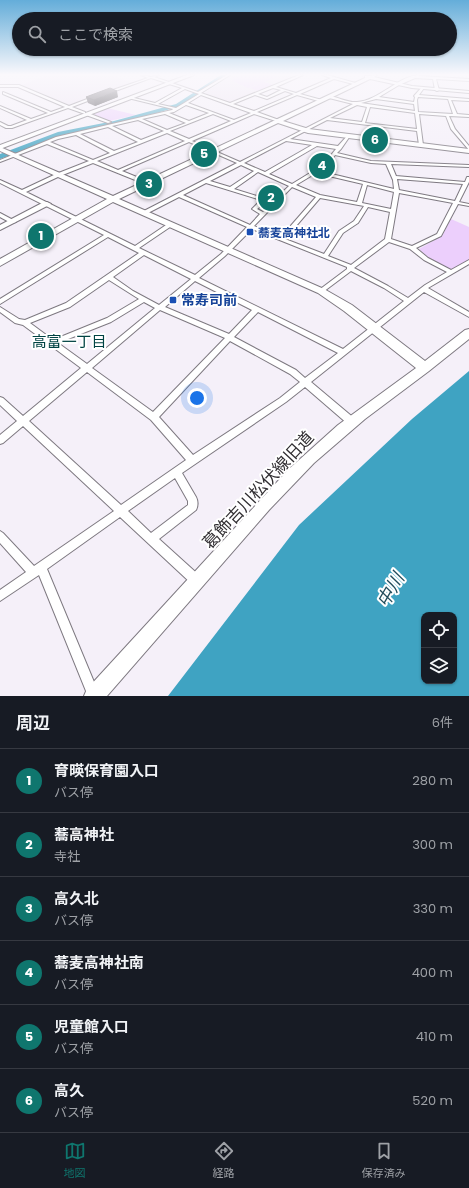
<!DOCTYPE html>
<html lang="ja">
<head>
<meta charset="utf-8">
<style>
	:root { --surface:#171b24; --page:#20242c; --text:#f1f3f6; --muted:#9ea1a6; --line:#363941; --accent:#0f766e }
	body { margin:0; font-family:Poppins,"Noto Sans JP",sans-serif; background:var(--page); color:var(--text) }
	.controls { position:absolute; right:12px; bottom:12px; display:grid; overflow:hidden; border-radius:8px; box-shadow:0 1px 3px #0004 }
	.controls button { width:36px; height:36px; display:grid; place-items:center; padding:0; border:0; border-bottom:1px solid var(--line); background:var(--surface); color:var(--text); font:20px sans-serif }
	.you { position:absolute; left:197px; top:398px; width:14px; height:14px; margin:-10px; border:3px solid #fff; border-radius:50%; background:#1a73e8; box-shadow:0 0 0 6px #1a73e833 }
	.badge { display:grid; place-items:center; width:26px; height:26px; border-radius:50%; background:var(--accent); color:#fff; font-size:13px; font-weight:700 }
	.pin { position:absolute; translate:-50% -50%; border:2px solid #fff; box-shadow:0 1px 4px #0006 }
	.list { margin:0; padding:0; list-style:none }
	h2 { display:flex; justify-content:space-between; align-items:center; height:52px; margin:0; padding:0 16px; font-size:17px }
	h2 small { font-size:13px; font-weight:400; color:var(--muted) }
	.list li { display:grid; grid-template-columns:26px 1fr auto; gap:12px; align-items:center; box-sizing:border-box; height:64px; padding:0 16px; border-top:1px solid var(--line) }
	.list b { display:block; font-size:15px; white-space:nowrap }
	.list p { margin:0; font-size:13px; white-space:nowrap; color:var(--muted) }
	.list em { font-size:13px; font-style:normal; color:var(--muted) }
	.icon { flex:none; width:22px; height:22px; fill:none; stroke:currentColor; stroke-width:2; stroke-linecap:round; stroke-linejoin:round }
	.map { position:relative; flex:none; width:469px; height:696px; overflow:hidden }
	.search { position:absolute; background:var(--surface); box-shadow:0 1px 3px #0004; left:12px; right:12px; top:12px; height:44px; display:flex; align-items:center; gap:10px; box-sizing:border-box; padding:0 14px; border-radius:22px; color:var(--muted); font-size:15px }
	.sheet { height:436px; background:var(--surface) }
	nav { display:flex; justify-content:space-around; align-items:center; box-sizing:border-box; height:56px; border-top:1px solid var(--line); background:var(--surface); font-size:11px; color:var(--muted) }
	nav a { display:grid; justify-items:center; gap:2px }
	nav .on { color:var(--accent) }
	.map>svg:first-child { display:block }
</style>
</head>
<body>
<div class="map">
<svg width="469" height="696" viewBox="0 0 469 696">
	<rect width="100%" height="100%" fill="#f5f0f9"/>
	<path fill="#ece2f1" d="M48,75h61l25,8 -63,23 -52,-20z
		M231,75h58l6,2 -66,25 -24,-9z"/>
	<path fill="#eccffc" d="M241,75h34l2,2 -13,5 9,3 -14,6 -9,-3 10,-5 -12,5 -15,-7 1,-3z
		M107,108l29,7 -27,6 -16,-7z
		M451,219l18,8v33l-19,10 -21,-12 -10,-9 23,-13z"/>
	<path fill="#3fa3c2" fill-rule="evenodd" d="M469,371v325h-301l131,-171 113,-106zM424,615h30v66h-30z"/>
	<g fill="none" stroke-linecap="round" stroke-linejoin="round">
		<path fill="#3fa3c2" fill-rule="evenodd" d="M221,75h7l-48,31 -62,19 -55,11 -63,23v-5l58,-22 56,-11 62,-17z"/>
		<defs>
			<path id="street" d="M141,75l10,2 8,-2 -5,2 15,5 -2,1 -16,-5 -44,16 -3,-1 44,-15z
				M227,75h3l-29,18 29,10 69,-28h4l-27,12 20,6 35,-15 -9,-3h5l32,9 -2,1 -23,-6 -34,15 22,6v2l-25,-7 -40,17 22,8v2l-25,-8 -62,27 48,21 113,-58 -24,-6v-2c9,1 19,7 28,6 22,-1 42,-27 63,-27l-1,1 50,3v2l-33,-2 3,11 -2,1 -2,-1 -2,-11 -18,-1 -16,7 -20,12 35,5 1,-5 -1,-1 8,-9 2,1 -5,7 50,4v2l-18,-1 6,14 12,1v2l-20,-1 6,13 14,17v4l-18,-21 -5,-13 -27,-2 4,31 -2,1 -2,-1 -2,-14 -90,-11 -37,19 48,7 10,-11 2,1 -9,13 -4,4 34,8 98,4v2l-78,-3 5,12 69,6 2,-5h2v5l-10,20 10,2v2l-11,-2 -17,32 -25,12 12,10 23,12 18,-10v4l-41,24 41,24v5l-45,-25 -113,90 44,37 1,3 -1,3 -3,1 -3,-1 -44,-38 -19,15 -104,71 14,24c2,4 2,9 0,13l-37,29 42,38 1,4 -1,4 -4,1 -4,-1 -73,-68 -73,52 52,125 -1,2h-10l-49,-121 -39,26v-11l26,-18 -26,-29v-12l3,2 31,33 80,-55 -91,-85 -20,17 -3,1v-9l17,-14 -17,-16v-8l3,1 20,18 58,-48 -58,-43 -8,-2 -15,-11v-5l19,12 6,1 41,-17 73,-50 -31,-16 -108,67v-5l104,-64 -104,-52v-3l22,10 34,-16 33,-13 -42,-17 -47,18v-2l56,-23 116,-27 1,-1 -45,-11 2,-1 25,6 27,-15 -13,-4v-2l29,10zM273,88l8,2 -14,7 -9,-3zM185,89l14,5 -23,14 -18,-4zM285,91l9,3 -40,17 -21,-7 22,-9 12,4zM201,95l50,18 -17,7 -46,-17zM418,97l30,2 5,15 -35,-2 -1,-12zM376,99l38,5 1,7 -54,-8zM186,105l23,8 -20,8 -20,-8 5,-1zM357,105l10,2 -5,15 -32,-4zM370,107l45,6 2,16 -52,-6zM165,114l21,9 -19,7 -25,-11zM213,114l18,7 -42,18 -19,-8zM138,120l26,11 -23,9 -29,-14zM108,127l30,15 -24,9 -34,-17zM167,133l18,8 -67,29 -21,-9zM76,135l34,18 -17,7 -43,-18 8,-3zM286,141l26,4 -47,27 -21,-9zM189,142l48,21 -95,49v2h4l33,-17 68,30 -26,27 -26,21 -56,-27 34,-23v-2h-4l-34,23 -109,-54 34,-16 33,-13 52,21h4v-2l-27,-11zM317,146l19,3 -13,16 -31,19 -23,-10zM335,155l36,8 15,1 7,16 1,9 -75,-18 8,-4zM241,165l13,6 -24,16 -20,-6zM258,172l31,14 -16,15 -39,-12zM316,173l47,11 -6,18 -37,-7 -24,-10zM397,179l66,5 -8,17 -56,-11zM206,183l55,17 -9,9 8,5 -10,11 -67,-30zM367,185l27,7 -3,17 -29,-6zM292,187l24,10 -35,40 -27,-11zM399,193l54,10 -16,31 -25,12 -21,-7zM320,198l44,8 -10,15 -15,10 -15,23 -39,-15zM266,202l5,2 -8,8 -6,-3zM368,207l22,5 -5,27 -34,26 -23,-9 15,-23 15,-10zM252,229l95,38v2l-28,21 -1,1 1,1h4l28,-21 33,17 20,13 -61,48 -144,-71 26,-22zM389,242l21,7 14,11 23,12 -22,13 -17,13 -20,-12 -34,-18zM144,255l47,24 -32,26 -26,-14 -20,-14zM109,280l30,19 -32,19 -54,22 -23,-17 40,-16zM195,281l57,29 -23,24 -64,-27zM144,302l11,6 -68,56 -29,-21 53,-21zM160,310l65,28 -72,74 -61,-44zM258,312l80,41 -33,25 -9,-8 -62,-33zM230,341l60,33 10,8 -20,16 -87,57 -34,-38zM87,372l64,48 35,40 -65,45 -92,-84zM175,478l13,23v4l-37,28 -23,-22z
				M0,85h19l50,21 26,-10 3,1 -26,10 13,5v2l-17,-6 -56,20h-6l-6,-3v-3l8,4h3l16,-6 -27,-12v-2l31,13 17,-6 -45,-19v-2l48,20 14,-5 -47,-20h-18z
				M86,113h2l23,9 -3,1 -22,-8z
				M0,213l15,8 1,1 -5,1 -11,-6z"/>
			<path id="secondary" d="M377,75l-3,2 38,9 57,5v2l-57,-5 -42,-9 -87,42 26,8 160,20v4l-161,-20 -30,-10 -159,76 205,90 28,16 73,56 40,-31 4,-1v10l-40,32 -64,48 -51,44 -45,47 -162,186h-23l3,-7 202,-220 49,-44 78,-57 -72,-57 -26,-18 -205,-91 -113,64v-7l107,-60 -107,-48v-4l113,49 252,-118v-2z
				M44,202h3l4,2 -51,26v-5z"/>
			<path id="primary" d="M187,75h7l-194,74v-4z"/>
		</defs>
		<use href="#street" stroke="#7e7981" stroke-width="2"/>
		<use href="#secondary" stroke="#7e7981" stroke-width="2"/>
		<use href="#primary" stroke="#7e7981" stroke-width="2"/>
		<use href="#street" fill="#fff" fill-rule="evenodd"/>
		<use href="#secondary" fill="#fff" fill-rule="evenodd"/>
		<use href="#primary" fill="#fff" fill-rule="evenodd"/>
	</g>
	<path fill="#403c43" d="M86,97h32l-23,9 -7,-3z"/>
	<path fill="#343137" d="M117,91l1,6 -23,9 -1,-6z"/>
	<path fill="#4b464e" stroke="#343137" d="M110,88l7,3 -23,9 -8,-3z"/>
	<linearGradient id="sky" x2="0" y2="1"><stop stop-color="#64add9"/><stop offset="0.43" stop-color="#faf8fc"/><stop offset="1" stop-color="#faf8fc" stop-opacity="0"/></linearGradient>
	<rect width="469" height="173" fill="url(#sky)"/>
	<g fill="#1a4fb4" stroke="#fff" stroke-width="1.5">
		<rect x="246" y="228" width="8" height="8" rx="2"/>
		<rect x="169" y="296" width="8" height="8" rx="2"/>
	</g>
	<g text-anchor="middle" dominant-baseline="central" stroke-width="4" stroke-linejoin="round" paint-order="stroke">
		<g font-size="12" font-weight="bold" fill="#164399" stroke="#fff" text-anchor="start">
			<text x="258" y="232">蕎麦高神社北</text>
		</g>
		<g font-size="14" font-weight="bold" fill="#164399" stroke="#fff" text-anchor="start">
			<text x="181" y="300">常寿司前</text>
		</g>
		<g font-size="15" fill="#004343" stroke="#fff">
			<text x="69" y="341">高富一丁目</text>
		</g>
		<g font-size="17" fill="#312e32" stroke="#fff">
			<text transform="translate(258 490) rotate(-47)">葛飾吉川松伏線旧道</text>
		</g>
		<g font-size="18" font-style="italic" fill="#224c5b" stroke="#fff">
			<text transform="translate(390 590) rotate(-60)">中川</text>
		</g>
	</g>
</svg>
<div class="controls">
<button><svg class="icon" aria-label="locate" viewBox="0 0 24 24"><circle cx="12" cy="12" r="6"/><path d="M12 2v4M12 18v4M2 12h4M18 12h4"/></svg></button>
<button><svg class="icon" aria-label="layers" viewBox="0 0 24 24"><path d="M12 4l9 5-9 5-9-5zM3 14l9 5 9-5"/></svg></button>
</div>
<div class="you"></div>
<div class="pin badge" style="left:41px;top:236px">1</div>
<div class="pin badge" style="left:271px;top:198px">2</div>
<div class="pin badge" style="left:149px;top:184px">3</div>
<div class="pin badge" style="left:322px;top:166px">4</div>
<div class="pin badge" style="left:204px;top:154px">5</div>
<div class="pin badge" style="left:375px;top:140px">6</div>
<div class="search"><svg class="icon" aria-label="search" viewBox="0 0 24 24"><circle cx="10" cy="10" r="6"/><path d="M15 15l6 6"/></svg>ここで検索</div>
</div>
<section class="sheet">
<h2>周辺<small>6件</small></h2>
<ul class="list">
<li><span class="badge">1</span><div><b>育暎保育園入口</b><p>バス停</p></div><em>280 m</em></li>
<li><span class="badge">2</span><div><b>蕎高神社</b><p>寺社</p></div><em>300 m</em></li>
<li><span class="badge">3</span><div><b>高久北</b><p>バス停</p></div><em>330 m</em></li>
<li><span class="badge">4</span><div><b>蕎麦高神社南</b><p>バス停</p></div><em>400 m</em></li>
<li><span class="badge">5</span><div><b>児童館入口</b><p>バス停</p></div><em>410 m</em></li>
<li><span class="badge">6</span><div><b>高久</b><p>バス停</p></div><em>520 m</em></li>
</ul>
</section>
<nav>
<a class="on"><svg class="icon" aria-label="map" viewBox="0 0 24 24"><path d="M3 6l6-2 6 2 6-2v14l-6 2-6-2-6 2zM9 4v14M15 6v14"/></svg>地図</a>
<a><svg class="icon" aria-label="directions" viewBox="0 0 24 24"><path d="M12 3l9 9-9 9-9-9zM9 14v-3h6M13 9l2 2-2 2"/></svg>経路</a>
<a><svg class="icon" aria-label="saved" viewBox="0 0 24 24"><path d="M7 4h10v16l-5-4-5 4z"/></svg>保存済み</a>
</nav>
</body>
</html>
